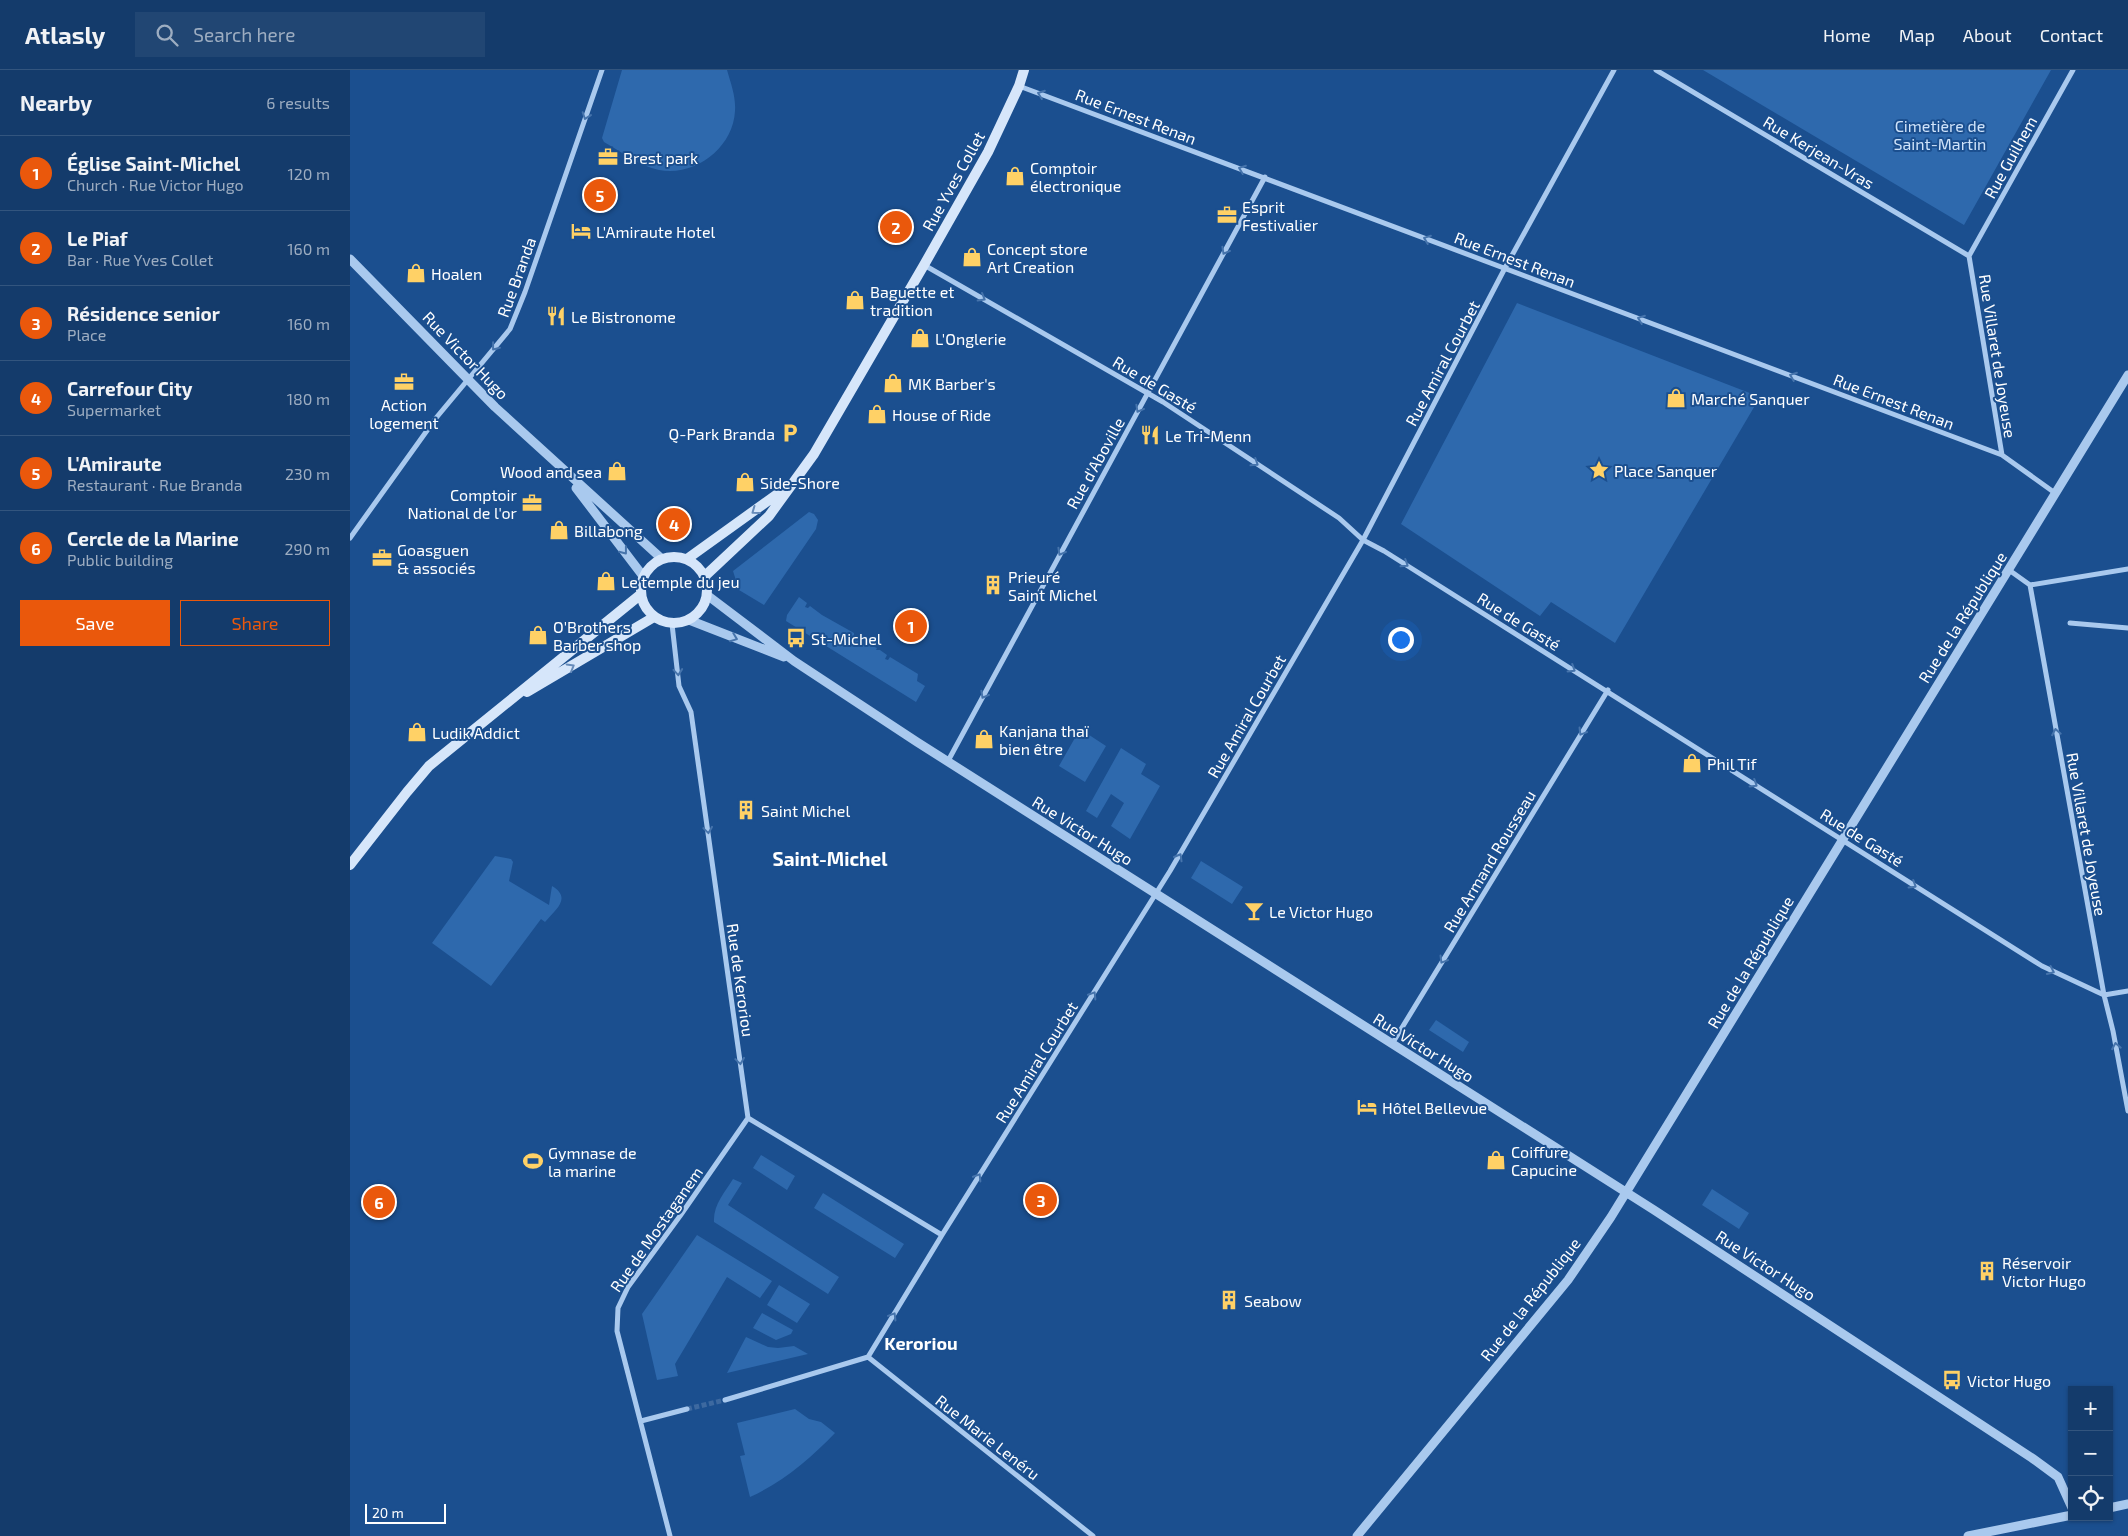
<!DOCTYPE html>
<html lang="en">
<head>
<meta charset="utf-8">
<style>
	:root { --surface:#143b6b; --page:#214673; --text:#f1f3f6; --muted:#9dadc1; --line:#33557e; --accent:#ea580c }
	body { margin:0; font-family:"Exo 2",sans-serif; background:var(--page); color:var(--text) }
	.controls { position:absolute; right:15px; bottom:15px; display:grid; overflow:hidden; border-radius:0px; box-shadow:0 1px 4px #0004 }
	.controls button { width:45px; height:45px; display:grid; place-items:center; padding:0; border:0; border-bottom:1px solid var(--line); background:var(--surface); color:var(--text); font:25px sans-serif }
	.scale { position:absolute; left:15px; bottom:12px; width:81px; box-sizing:border-box; padding-left:5px; border:2px solid #fff; border-top:0; font-size:14px; line-height:18px; white-space:nowrap; color:#fff; -webkit-text-stroke:4px #1b4f8f; paint-order:stroke }
	.you { position:absolute; left:1050px; top:569px; width:18px; height:18px; margin:-12px; border:4px solid #fff; border-radius:50%; background:#1a73e8; box-shadow:0 0 0 8px #1a73e833 }
	.badge { display:grid; place-items:center; width:32px; height:32px; border-radius:50%; background:var(--accent); color:#fff; font-size:16px; font-weight:700 }
	.pin { position:absolute; translate:-50% -50%; border:2px solid #fff; box-shadow:0 1px 5px #0006 }
	.list { margin:0; padding:0; list-style:none }
	h2 { display:flex; justify-content:space-between; align-items:center; height:65px; margin:0; padding:0 20px; font-size:21px }
	h2 small { font-size:16px; font-weight:400; color:var(--muted) }
	.list li { display:grid; grid-template-columns:32px 1fr auto; gap:15px; align-items:center; box-sizing:border-box; height:75px; padding:0 20px; border-top:1px solid var(--line) }
	.list b { display:block; font-size:19px; white-space:nowrap }
	.list p { margin:0; font-size:16px; white-space:nowrap; color:var(--muted) }
	.list em { font-size:16px; font-style:normal; color:var(--muted) }
	.actions { display:flex; gap:10px; padding:15px 20px }
	.actions a { flex:1; padding:11px 0; border:1px solid var(--accent); border-radius:0px; text-align:center; font-size:18px; color:var(--accent) }
	.actions .main { background:var(--accent); color:#fff }
	.icon { flex:none; width:28px; height:28px; fill:none; stroke:currentColor; stroke-width:2; stroke-linecap:round; stroke-linejoin:round }
	.map { position:relative; flex:none; width:1778px; height:1466px; overflow:hidden }
	header { display:flex; align-items:center; gap:30px; box-sizing:border-box; height:70px; padding:0 25px; background:var(--surface); border-bottom:1px solid var(--line) }
	header strong { font-size:24px }
	nav { display:flex; gap:28px; margin-inline-start:auto; font-size:18px }
	.search { width:350px; height:45px; background:var(--page); display:flex; align-items:center; gap:12px; box-sizing:border-box; padding:0 18px; border-radius:0px; color:var(--muted); font-size:19px }
	main { display:flex }
	aside { flex:1; background:var(--surface) }
	.map>svg:first-child { display:block }
</style>
</head>
<body>
<header>
<strong>Atlasly</strong>
<div class="search"><svg class="icon" aria-label="search" viewBox="0 0 24 24"><circle cx="10" cy="10" r="6"/><path d="M15 15l6 6"/></svg>Search here</div>
<nav><a>Home</a><a>Map</a><a>About</a><a>Contact</a></nav>
</header>
<main>
<aside>
<h2>Nearby<small>6 results</small></h2>
<ul class="list">
<li><span class="badge">1</span><div><b>Église Saint-Michel</b><p>Church · Rue Victor Hugo</p></div><em>120 m</em></li>
<li><span class="badge">2</span><div><b>Le Piaf</b><p>Bar · Rue Yves Collet</p></div><em>160 m</em></li>
<li><span class="badge">3</span><div><b>Résidence senior</b><p>Place</p></div><em>160 m</em></li>
<li><span class="badge">4</span><div><b>Carrefour City</b><p>Supermarket</p></div><em>180 m</em></li>
<li><span class="badge">5</span><div><b>L'Amiraute</b><p>Restaurant · Rue Branda</p></div><em>230 m</em></li>
<li><span class="badge">6</span><div><b>Cercle de la Marine</b><p>Public building</p></div><em>290 m</em></li>
</ul>
<div class="actions"><a class="main">Save</a><a>Share</a></div>
</aside>
<div class="map">
<svg width="1778" height="1466" viewBox="0 0 1778 1466">
	<rect width="100%" height="100%" fill="#1b4f8f"/>
	<path fill="#2e69ad" d="M272,0h105c4,14 9,27 8,41 -2,37 -40,66 -76,59 -20,-4 -37,-18 -55,-28l-2,-4z
		M1353,0h348l-87,155z
		M1167,233l243,94 -145,246 -64,-41 -11,14 -139,-92z
		M459,442l5,2 4,6 -2,9 -52,76 -25,-15 -6,-19z
		M449,527l8,6 -2,4 3,1 2,-2 12,9 32,18v6l3,2 2,-4 8,4 -1,2 11,5 -1,2h4l7,5 -2,4 3,1 2,-3 28,17 -1,7 8,5 -9,16 -130,-81 1,-6z
		M730,659l26,17 -21,36 -26,-16z
		M771,678l25,16 -5,10 19,12 -30,53 -19,-13 13,-23 -13,-9 -14,24 -11,-7z
		M145,786l16,3 2,3 -4,19 40,24 3,-19c20,12 4,23 -7,36l-4,-3 -50,67 -59,-43z
		M851,791l42,26 -11,17 -41,-26z
		M1086,950l33,22 -6,10 -34,-22z
		M411,1085l34,21 -8,14 -34,-22z
		M383,1109l9,4 -14,22 111,72 -11,17 -114,-72c-1,-17 11,-30 19,-43z
		M1362,1119l37,24 -10,16 -37,-24z
		M473,1123l81,51 -9,14 -81,-50z
		M347,1165l75,46 -12,17 -33,-21 -52,87 3,12 -21,4 -15,-66z
		M429,1215l31,19 -13,19 -30,-18z
		M412,1243l31,17 -2,4 -15,6 -23,-12z
		M396,1267l22,10 10,1 16,-2 14,8 -81,19z
		M445,1339l14,10 12,3 14,11c-25,26 -52,49 -85,64l-10,-41 5,-1 -8,-32z"/>
	<g fill="none" stroke-linecap="round" stroke-linejoin="round">
		<path stroke="#3d69a0" stroke-width="5" stroke-dasharray="5 2.5" stroke-linecap="butt" d="M337,1339l38,-9"/>
		<path stroke="#a9c9ee" stroke-width="5" d="M1306,0l313,186
			M669,16l983,369
			M1619,186l33,199 53,38
			M1619,186l104,-186
			M574,195l239,137 176,116 24,22 21,11 658,415 62,29 24,-4
			M0,468l86,-120 74,-89 15,-37 77,-222
			M1659,500l21,15 74,410 9,36 15,80
			M1680,515l98,-16
			M1720,553l58,5
			M322,554l7,62 12,26 57,406
			M598,691l317,-584
			M1042,974l216,-354
			M398,1048l194,117
			M518,1287l74,-122 228,-364 193,-331 142,-272 109,-198
			M518,1287l225,179
			M375,1330l143,-43
			M291,1351l46,-12
			M320,1466l-53,-205 1,-23 10,-21 52,-71 68,-98"/>
		<path stroke="#a9c9ee" stroke-width="9" d="M0,189l145,148 167,152
			M226,418l67,88
			M357,525l87,66 123,81 737,468 378,248 26,19 14,31
			M339,550l95,37
			M1759,1438l19,-4
			M1007,1466l211,-256 43,-63 517,-842
			M1618,1466l104,-21"/>
		<path stroke="#d6e6fa" stroke-width="10" d="M291 520a33 33 0 1 1 66 0a33 33 0 1 1-66 0Z
			M337,489l96,-69
			M355,506l64,-60 45,-62 110,-189 64,-113 31,-66 5,-16
			M177,622l127,-75
			M0,795l57,-73 22,-26 211,-171"/>
	</g>
	<defs><path id="oneway-chevron" d="M-2-3.5L2.5 0L-2 3.5" fill="none" stroke-width="1.6" stroke-linecap="round" stroke-linejoin="round" transform="scale(1.25)"/></defs>
	<g stroke="#4674ac">
		<use href="#oneway-chevron" transform="translate(691 24) rotate(-160)"/>
		<use href="#oneway-chevron" transform="translate(236 46) rotate(109)"/>
		<use href="#oneway-chevron" transform="translate(892 99) rotate(-159)"/>
		<use href="#oneway-chevron" transform="translate(1077 169) rotate(-159)"/>
		<use href="#oneway-chevron" transform="translate(875 181) rotate(119)"/>
		<use href="#oneway-chevron" transform="translate(632 228) rotate(30)"/>
		<use href="#oneway-chevron" transform="translate(1291 249) rotate(-159)"/>
		<use href="#oneway-chevron" transform="translate(145 277) rotate(128)"/>
		<use href="#oneway-chevron" transform="translate(1443 306) rotate(-159)"/>
		<use href="#oneway-chevron" transform="translate(789 339) rotate(119)"/>
		<use href="#oneway-chevron" transform="translate(905 393) rotate(33)"/>
		<use href="#oneway-chevron" transform="translate(274 481) rotate(52)"/>
		<use href="#oneway-chevron" transform="translate(711 482) rotate(119)"/>
		<use href="#oneway-chevron" transform="translate(1055 494) rotate(33)"/>
		<use href="#oneway-chevron" transform="translate(384 568) rotate(21)"/>
		<use href="#oneway-chevron" transform="translate(1222 599) rotate(32)"/>
		<use href="#oneway-chevron" transform="translate(328 602) rotate(85)"/>
		<use href="#oneway-chevron" transform="translate(634 625) rotate(119)"/>
		<use href="#oneway-chevron" transform="translate(1232 662) rotate(121)"/>
		<use href="#oneway-chevron" transform="translate(1706 662) rotate(-100)"/>
		<use href="#oneway-chevron" transform="translate(1404 714) rotate(32)"/>
		<use href="#oneway-chevron" transform="translate(358 760) rotate(82)"/>
		<use href="#oneway-chevron" transform="translate(829 787) rotate(-60)"/>
		<use href="#oneway-chevron" transform="translate(1563 815) rotate(32)"/>
		<use href="#oneway-chevron" transform="translate(1093 890) rotate(121)"/>
		<use href="#oneway-chevron" transform="translate(1701 901) rotate(25)"/>
		<use href="#oneway-chevron" transform="translate(743 925) rotate(-58)"/>
		<use href="#oneway-chevron" transform="translate(1766 976) rotate(-100)"/>
		<use href="#oneway-chevron" transform="translate(390 991) rotate(82)"/>
		<use href="#oneway-chevron" transform="translate(628 1107) rotate(-58)"/>
		<use href="#oneway-chevron" transform="translate(543 1246) rotate(-59)"/>
	</g>
	<g stroke="#668bba">
		<use href="#oneway-chevron" transform="translate(405 441) rotate(144)"/>
		<use href="#oneway-chevron" transform="translate(221 597) rotate(-30)"/>
	</g>
	<defs>
		<symbol id="office-bare" viewBox="-9 -9 18 18"><path d="M-6-3h4V-5.5h4V-3h4V5H-6ZM-1-4.5V-3h2v-1.5ZM-6 0V1H6V0Z" fill="#ffd166" stroke="#1b4f8f" stroke-width="2.5" paint-order="stroke"/></symbol>
		<symbol id="shop-bare" viewBox="-9 -9 18 18"><path d="M-5-2.5h2.3a2.7 3.5 0 0 1 5.4 0H5L5.5 6h-11ZM-1.5-2.5h3a1.5 2.3 0 0 0-3 0Z" fill="#ffd166" stroke="#1b4f8f" stroke-width="2.5" paint-order="stroke"/></symbol>
		<symbol id="hotel-bare" viewBox="-9 -9 18 18"><path d="M-6-4.5h1.5V1H6V5H4.5V3h-9V5H-6ZM-4 0a1.8 1.8 0 1 1 3.6 0ZM.5 0V-2.5h3Q6-2.5 6 0Z" fill="#ffd166" stroke="#1b4f8f" stroke-width="2.5" paint-order="stroke"/></symbol>
		<symbol id="restaurant-bare" viewBox="-9 -9 18 18"><path d="M-5-6h1v4h1v-4h1v4h1v-4h1v5L-1.5 .5V6h-2V.5L-5-1ZM5-6V6H3V1.5H1.5Q1.5-4 5-6Z" fill="#ffd166" stroke="#1b4f8f" stroke-width="2.5" paint-order="stroke"/></symbol>
		<symbol id="parking-bare" viewBox="-9 -9 18 18"><path d="M-3.5-5.5H1a3.5 3.5 0 0 1 0 7H-1V5.5H-3.5ZM-1-3.4V-.6H.8a1.4 1.4 0 0 0 0-2.8Z" fill="#ffd166" stroke="#1b4f8f" stroke-width="2.5" paint-order="stroke"/></symbol>
		<symbol id="sight-bare" viewBox="-9 -9 18 18"><path d="M0-6L1.8-2.2L6-1.7L2.9 1.2L3.7 5.4L0 3.3L-3.7 5.4L-2.9 1.2L-6-1.7L-1.8-2.2Z" fill="#ffd166" stroke="#1b4f8f" stroke-width="2.5" paint-order="stroke"/></symbol>
		<symbol id="building-bare" viewBox="-9 -9 18 18"><path d="M-4-6H4V6H1V3H-1V6H-4ZM-2.5-4.3h1.7v1.8h-1.7ZM.8-4.3h1.7v1.8H.8ZM-2.5-1h1.7V.8h-1.7ZM.8-1h1.7V.8H.8Z" fill="#ffd166" stroke="#1b4f8f" stroke-width="2.5" paint-order="stroke"/></symbol>
		<symbol id="bus-bare" viewBox="-9 -9 18 18"><path d="M-5-6H5V4H4V6H2V4H-2V6H-4V4H-5ZM-3.5-4V0h7V-4ZM-3.5 1.2v1.5H-2V1.2ZM2 1.2v1.5H3.5V1.2Z" fill="#ffd166" stroke="#1b4f8f" stroke-width="2.5" paint-order="stroke"/></symbol>
		<symbol id="bar-bare" viewBox="-9 -9 18 18"><path d="M-6-5H6L.8 .8V4.5H3.5V6h-7V4.5H-.8V.8Z" fill="#ffd166" stroke="#1b4f8f" stroke-width="2.5" paint-order="stroke"/></symbol>
		<symbol id="stadium-bare" viewBox="-9 -9 18 18"><path d="M0-5a6.5 5 0 1 0 0 10a6.5 5 0 1 0 0-10ZM-3.5-1.8h7v3.6h-7Z" fill="#ffd166" stroke="#1b4f8f" stroke-width="2.5" paint-order="stroke"/></symbol>
	</defs>
	<g fill-rule="evenodd">
		<use href="#office-bare" x="244" y="73" width="28" height="28"/>
		<use href="#shop-bare" x="651" y="92" width="28" height="28"/>
		<use href="#office-bare" x="863" y="131" width="28" height="28"/>
		<use href="#hotel-bare" x="217" y="147" width="28" height="28"/>
		<use href="#shop-bare" x="608" y="173" width="28" height="28"/>
		<use href="#shop-bare" x="52" y="189" width="28" height="28"/>
		<use href="#shop-bare" x="491" y="216" width="28" height="28"/>
		<use href="#restaurant-bare" x="192" y="232" width="28" height="28"/>
		<use href="#shop-bare" x="556" y="254" width="28" height="28"/>
		<use href="#office-bare" x="40" y="298" width="28" height="28"/>
		<use href="#shop-bare" x="529" y="299" width="28" height="28"/>
		<use href="#shop-bare" x="1312" y="314" width="28" height="28"/>
		<use href="#shop-bare" x="513" y="330" width="28" height="28"/>
		<use href="#parking-bare" x="426" y="349" width="28" height="28"/>
		<use href="#restaurant-bare" x="786" y="351" width="28" height="28"/>
		<use href="#sight-bare" x="1235" y="386" width="28" height="28"/>
		<use href="#shop-bare" x="253" y="387" width="28" height="28"/>
		<use href="#shop-bare" x="381" y="398" width="28" height="28"/>
		<use href="#office-bare" x="168" y="419" width="28" height="28"/>
		<use href="#shop-bare" x="195" y="446" width="28" height="28"/>
		<use href="#office-bare" x="18" y="474" width="28" height="28"/>
		<use href="#shop-bare" x="242" y="497" width="28" height="28"/>
		<use href="#building-bare" x="629" y="501" width="28" height="28"/>
		<use href="#shop-bare" x="174" y="551" width="28" height="28"/>
		<use href="#bus-bare" x="432" y="554" width="28" height="28"/>
		<use href="#shop-bare" x="53" y="648" width="28" height="28"/>
		<use href="#shop-bare" x="620" y="655" width="28" height="28"/>
		<use href="#shop-bare" x="1328" y="679" width="28" height="28"/>
		<use href="#building-bare" x="382" y="726" width="28" height="28"/>
		<use href="#bar-bare" x="890" y="827" width="28" height="28"/>
		<use href="#hotel-bare" x="1003" y="1023" width="28" height="28"/>
		<use href="#shop-bare" x="1132" y="1076" width="28" height="28"/>
		<use href="#stadium-bare" x="169" y="1077" width="28" height="28"/>
		<use href="#building-bare" x="1623" y="1187" width="28" height="28"/>
		<use href="#building-bare" x="865" y="1216" width="28" height="28"/>
		<use href="#bus-bare" x="1588" y="1296" width="28" height="28"/>
	</g>
	<g text-anchor="middle" dominant-baseline="central" stroke-width="4" stroke-linejoin="round" paint-order="stroke">
		<g font-size="16" fill="#fff" stroke="#1b4f8f">
			<text transform="translate(786 46) rotate(21)">Rue Ernest Renan</text>
			<text transform="translate(1469 82) rotate(31)">Rue Kerjean-Vras</text>
			<text transform="translate(1660 87) rotate(-61)">Rue Guilhem</text>
			<text transform="translate(603 111) rotate(-61)">Rue Yves Collet</text>
			<text transform="translate(1165 189) rotate(21)">Rue Ernest Renan</text>
			<text transform="translate(166 207) rotate(-70)">Rue Branda</text>
			<text transform="translate(116 285) rotate(46)">Rue Victor Hugo</text>
			<text transform="translate(1648 286) rotate(81)">Rue Villaret de Joyeuse</text>
			<text transform="translate(1092 293) rotate(-62)">Rue Amiral Courbet</text>
			<text transform="translate(805 314) rotate(31)">Rue de Gasté</text>
			<text transform="translate(1544 331) rotate(21)">Rue Ernest Renan</text>
			<text transform="translate(745 393) rotate(-61)">Rue d'Aboville</text>
			<text transform="translate(1612 547) rotate(-58)">Rue de la République</text>
			<text transform="translate(1169 551) rotate(32)">Rue de Gasté</text>
			<text transform="translate(896 646) rotate(-60)">Rue Amiral Courbet</text>
			<text transform="translate(733 760) rotate(32)">Rue Victor Hugo</text>
			<text transform="translate(1737 764) rotate(80)">Rue Villaret de Joyeuse</text>
			<text transform="translate(1512 767) rotate(32)">Rue de Gasté</text>
			<text transform="translate(1139 791) rotate(-59)">Rue Armand Rousseau</text>
			<text transform="translate(1400 892) rotate(-59)">Rue de la République</text>
			<text transform="translate(391 910) rotate(82)">Rue de Keroriou</text>
			<text transform="translate(1074 977) rotate(32)">Rue Victor Hugo</text>
			<text transform="translate(686 992) rotate(-58)">Rue Amiral Courbet</text>
			<text transform="translate(306 1159) rotate(-55)">Rue de Mostaganem</text>
			<text transform="translate(1416 1195) rotate(33)">Rue Victor Hugo</text>
			<text transform="translate(1180 1229) rotate(-52)">Rue de la République</text>
			<text transform="translate(638 1367) rotate(38)">Rue Marie Lenéru</text>
		</g>
		<g font-size="16" fill="#cfe3fa" stroke="#1b4f8f">
			<text x="1590" y="55">Cimetière de<tspan x="1590" dy="18">Saint-Martin</tspan></text>
		</g>
		<g font-size="16" fill="#fff" stroke="#1b4f8f" text-anchor="start">
			<text x="273" y="87">Brest park</text>
			<text x="680" y="97">Comptoir<tspan x="680" dy="18">électronique</tspan></text>
			<text x="892" y="136">Esprit<tspan x="892" dy="18">Festivalier</tspan></text>
			<text x="246" y="161">L'Amiraute Hotel</text>
			<text x="637" y="178">Concept store<tspan x="637" dy="18">Art Creation</tspan></text>
			<text x="81" y="203">Hoalen</text>
			<text x="520" y="221">Baguette et<tspan x="520" dy="18">tradition</tspan></text>
			<text x="221" y="246">Le Bistronome</text>
			<text x="585" y="268">L'Onglerie</text>
			<text x="558" y="313">MK Barber's</text>
			<text x="1341" y="328">Marché Sanquer</text>
			<text x="54" y="334" text-anchor="middle">Action<tspan x="54" dy="18">logement</tspan></text>
			<text x="542" y="344">House of Ride</text>
			<text x="425" y="363" text-anchor="end">Q-Park Branda</text>
			<text x="815" y="365">Le Tri-Menn</text>
			<text x="1264" y="400">Place Sanquer</text>
			<text x="252" y="401" text-anchor="end">Wood and sea</text>
			<text x="410" y="412">Side-Shore</text>
			<text x="167" y="424" text-anchor="end">Comptoir<tspan x="167" dy="18">National de l'or</tspan></text>
			<text x="224" y="460">Billabong</text>
			<text x="47" y="479">Goasguen<tspan x="47" dy="18">&amp; associés</tspan></text>
			<text x="658" y="506">Prieuré<tspan x="658" dy="18">Saint Michel</tspan></text>
			<text x="271" y="511">Le temple du jeu</text>
			<text x="203" y="556">O'Brothers<tspan x="203" dy="18">Barber shop</tspan></text>
			<text x="461" y="568">St-Michel</text>
			<text x="649" y="660">Kanjana thaï<tspan x="649" dy="18">bien être</tspan></text>
			<text x="82" y="662">Ludik Addict</text>
			<text x="1357" y="693">Phil Tif</text>
			<text x="411" y="740">Saint Michel</text>
			<text x="919" y="841">Le Victor Hugo</text>
			<text x="1032" y="1037">Hôtel Bellevue</text>
			<text x="1161" y="1081">Coiffure<tspan x="1161" dy="18">Capucine</tspan></text>
			<text x="198" y="1082">Gymnase de<tspan x="198" dy="18">la marine</tspan></text>
			<text x="1652" y="1192">Réservoir<tspan x="1652" dy="18">Victor Hugo</tspan></text>
			<text x="894" y="1230">Seabow</text>
			<text x="1617" y="1310">Victor Hugo</text>
		</g>
		<g font-size="18" font-weight="bold" fill="#fff" stroke="#1b4f8f">
			<text x="571" y="1273">Keroriou</text>
		</g>
		<g font-size="19" font-weight="bold" fill="#fff" stroke="#1b4f8f">
			<text x="480" y="788">Saint-Michel</text>
		</g>
	</g>
</svg>
<div class="controls">
<button>+</button>
<button>−</button>
<button><svg class="icon" aria-label="locate" viewBox="0 0 24 24"><circle cx="12" cy="12" r="6"/><path d="M12 2v4M12 18v4M2 12h4M18 12h4"/></svg></button>
</div>
<div class="scale">20 m</div>
<div class="you"></div>
<div class="pin badge" style="left:561px;top:556px">1</div>
<div class="pin badge" style="left:546px;top:157px">2</div>
<div class="pin badge" style="left:691px;top:1130px">3</div>
<div class="pin badge" style="left:324px;top:454px">4</div>
<div class="pin badge" style="left:250px;top:125px">5</div>
<div class="pin badge" style="left:29px;top:1132px">6</div>
</div>
</main>
</body>
</html>
